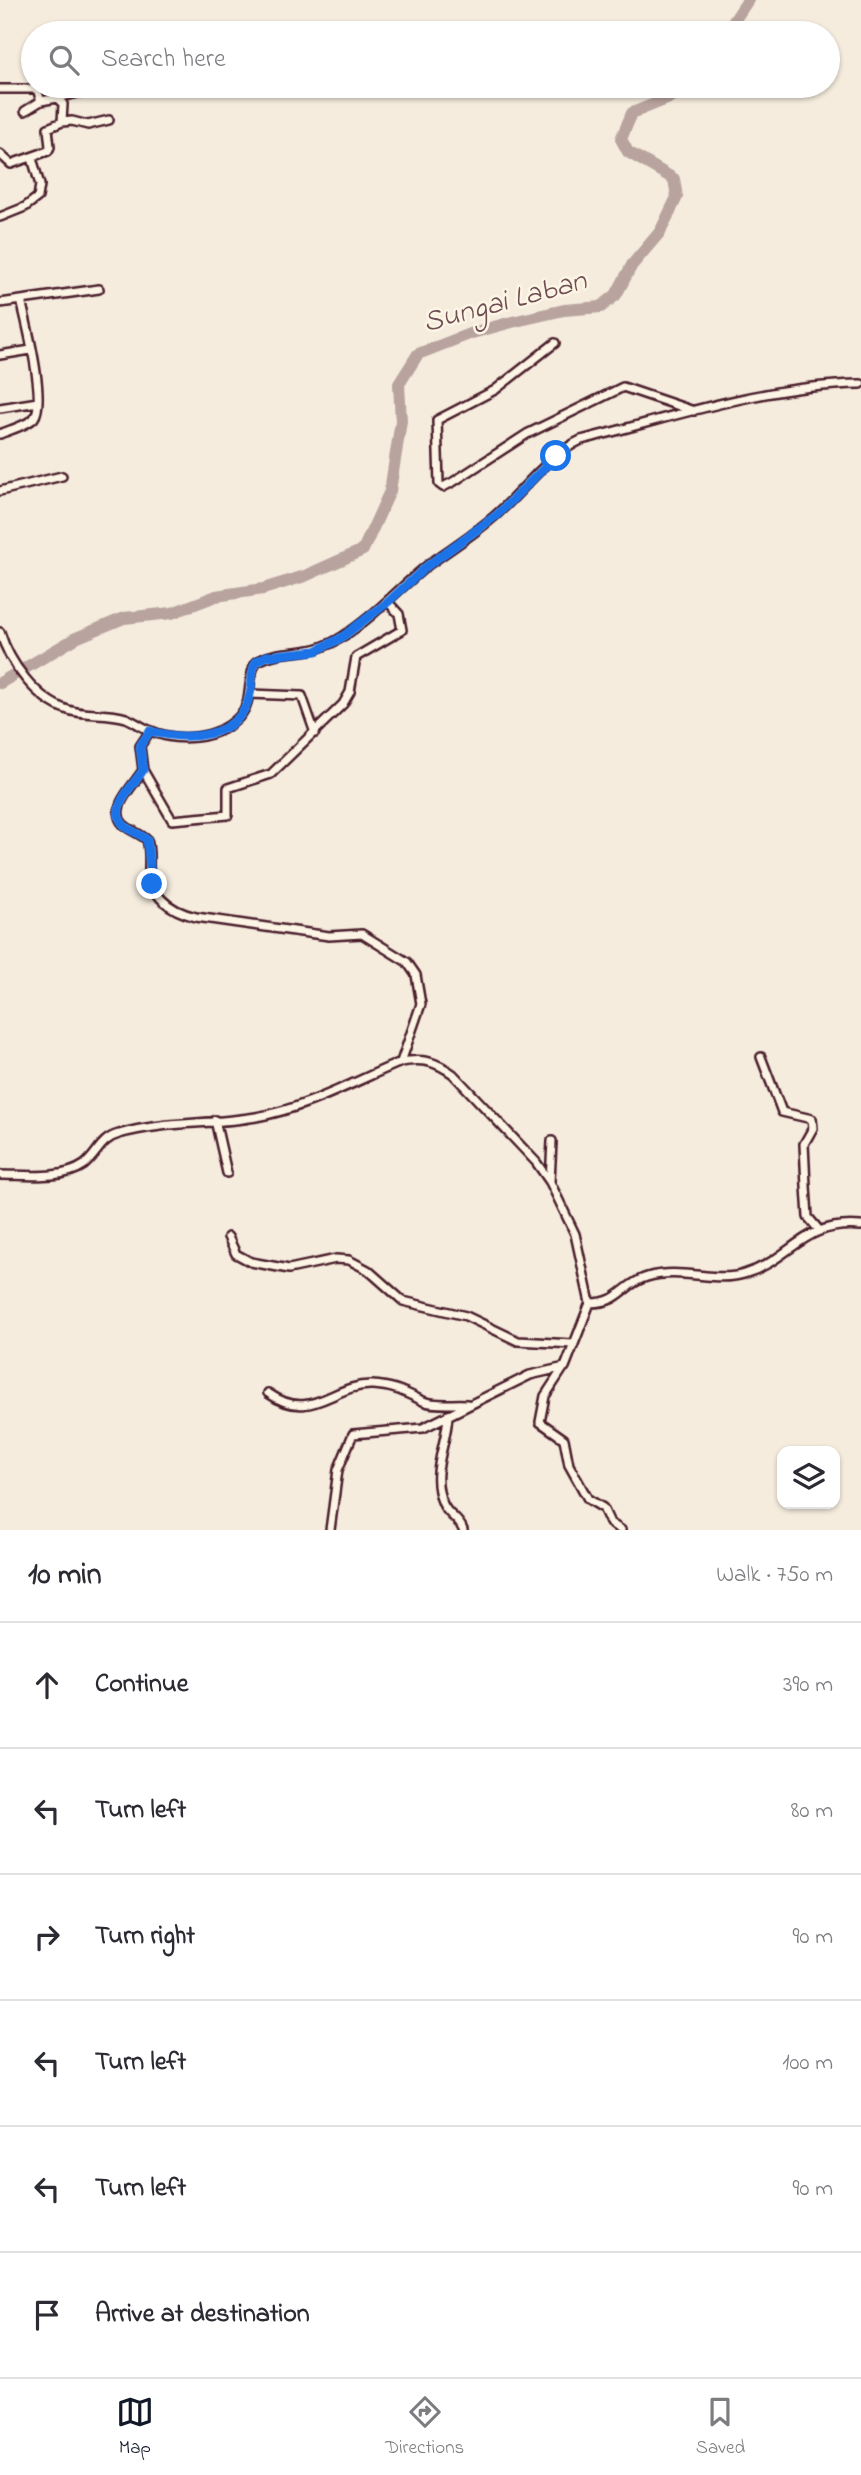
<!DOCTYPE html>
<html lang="en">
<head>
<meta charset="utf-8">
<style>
	:root { --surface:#fff; --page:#f2f2f3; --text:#2b2b33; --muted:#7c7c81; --line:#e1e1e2; --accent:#111827 }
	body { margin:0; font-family:"Indie Flower",sans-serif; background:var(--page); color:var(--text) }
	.controls { position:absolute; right:21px; bottom:21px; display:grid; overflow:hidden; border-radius:14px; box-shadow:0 2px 5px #0004 }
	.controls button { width:63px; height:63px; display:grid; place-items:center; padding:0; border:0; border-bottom:2px solid var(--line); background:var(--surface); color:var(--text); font:35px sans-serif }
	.stop { position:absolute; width:21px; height:21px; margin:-16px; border:5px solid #1a73e8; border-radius:50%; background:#fff }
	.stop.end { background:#1a73e8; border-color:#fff; box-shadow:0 2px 7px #0008 }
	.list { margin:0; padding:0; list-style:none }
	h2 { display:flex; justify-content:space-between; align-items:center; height:91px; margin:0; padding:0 28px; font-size:30px }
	h2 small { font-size:23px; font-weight:400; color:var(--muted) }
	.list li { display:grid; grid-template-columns:46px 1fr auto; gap:21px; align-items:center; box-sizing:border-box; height:126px; padding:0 28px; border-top:2px solid var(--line) }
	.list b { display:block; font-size:26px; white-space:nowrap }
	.list em { font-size:23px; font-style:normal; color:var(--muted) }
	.icon { flex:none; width:38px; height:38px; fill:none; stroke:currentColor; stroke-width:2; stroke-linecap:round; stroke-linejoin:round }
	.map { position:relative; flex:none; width:861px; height:1530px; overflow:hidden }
	.search { position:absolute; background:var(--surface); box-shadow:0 2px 5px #0004; left:21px; right:21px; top:21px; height:77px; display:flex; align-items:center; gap:18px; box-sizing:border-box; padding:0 24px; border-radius:38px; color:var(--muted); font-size:26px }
	.sheet { height:847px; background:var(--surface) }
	nav { display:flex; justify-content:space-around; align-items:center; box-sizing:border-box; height:98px; border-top:2px solid var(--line); background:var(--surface); font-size:19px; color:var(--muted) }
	nav a { display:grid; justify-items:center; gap:4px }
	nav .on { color:var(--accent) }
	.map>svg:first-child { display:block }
</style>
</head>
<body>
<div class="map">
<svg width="861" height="1530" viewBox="0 0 861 1530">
	<rect width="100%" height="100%" fill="#f5ecde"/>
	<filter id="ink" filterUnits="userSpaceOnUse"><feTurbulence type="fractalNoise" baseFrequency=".0143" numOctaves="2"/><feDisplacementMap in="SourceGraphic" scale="14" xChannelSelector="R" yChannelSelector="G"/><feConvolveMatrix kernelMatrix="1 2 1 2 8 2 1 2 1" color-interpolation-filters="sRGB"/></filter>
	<g filter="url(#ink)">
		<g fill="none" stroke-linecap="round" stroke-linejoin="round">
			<path stroke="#b8a39e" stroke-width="12" d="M726,33l22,-33
				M0,683l76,-45 48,-20 48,-5 44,-17 47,-7 42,-13 58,-26 27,-59 11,-70 -2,-37 19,-30 54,-21 40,-11 52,-12 37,-3 15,-12 16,-30 28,-33 17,-35 -3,-18 -46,-27 -7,-13 11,-26 35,-14 19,-13"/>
			<defs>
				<path id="minor" d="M0,89h37l4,12 16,-3 6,6 -1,18 -14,6 2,19 -2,4 -37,13 -11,-10
					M57,98l38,-9
					M25,111l16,-10
					M62,122l10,-1 16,4 21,-5
					M0,217l25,-10 13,-10 2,-12 -8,-27
					M0,303l99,-14
					M555,343l-60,47 -58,30 2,64 4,3 10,-5 74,-48 96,-47 71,24
					M0,355l31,-5
					M0,408l38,-6
					M0,434c9,-4 28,-9 34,-16 13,-16 -8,-97 -13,-118
					M0,491l62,-15
					M0,632c9,30 36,68 68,78 18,6 39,2 58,8 8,3 15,9 23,12 28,13 68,10 90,-13 15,-16 7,-38 17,-55 27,-16 53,-3 86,-25 32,-20 57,-49 86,-72 23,-17 48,-32 69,-51 28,-25 50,-58 84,-74 93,-23 184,-55 280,-56
					M250,694l52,2 13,37
					M150,731l-10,15 3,24c-8,14 -35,38 -20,54 7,7 17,9 24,16 3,10 2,18 2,28 1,29 22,43 47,49l133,19 33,-2 45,28 9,13 5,29 -20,58
					M143,770l29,50 56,-5v-27l43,-14 72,-70 7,-12 6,-35 46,-27 -3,-16 -11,-12
					M761,1057l21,55 30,7 1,9 -9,16 2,42 2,31 11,13
					M215,1120l12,53
					M0,1175c25,0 63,5 84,-10 14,-11 16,-26 35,-31 45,-13 92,-9 137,-17 51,-9 97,-35 145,-55 21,-4 34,-1 52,12l83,88 14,20 25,52 15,69c32,0 32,-19 57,-26 34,-10 68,6 97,-3 49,-15 57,-53 117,-48
					M550,1182l2,-41
					M228,1237l8,17 15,8 38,7 47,-10 13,1 19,10 35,31 63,15 52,25 55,3
					M564,1367l-19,29 -5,26 24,17 5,26 19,34 15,9 7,15 11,7
					M268,1393c44,31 64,-9 104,-8 22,1 32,7 51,16 11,5 31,2 44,3
					M448,1415c-1,30 -19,58 -5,89 5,12 16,14 20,26
					M330,1530l8,-60 15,-36 70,-6 107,-53 35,-8 25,-64"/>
			</defs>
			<use href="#minor" stroke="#4a1f2b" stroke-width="12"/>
			<use href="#minor" stroke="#fcf5e5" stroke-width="7"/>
		</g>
	</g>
	<g fill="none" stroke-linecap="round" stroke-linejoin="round" filter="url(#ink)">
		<path stroke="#1a73e8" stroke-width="9" d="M152,884l-5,-44c-7,-7 -17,-8 -24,-16 -15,-17 12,-40 20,-54l-3,-24 10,-15c37,10 90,9 100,-37 3,-11 0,-22 6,-32l11,-6 49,-5 25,-13 47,-36 39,-36 70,-51 59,-59"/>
	</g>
	<g text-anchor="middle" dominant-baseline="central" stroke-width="5" stroke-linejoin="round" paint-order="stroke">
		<g font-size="30" font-style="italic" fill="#704d53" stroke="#fcf5e5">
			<text transform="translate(505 303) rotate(-15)">Sungai Laban</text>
		</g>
	</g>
</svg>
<div class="controls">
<button><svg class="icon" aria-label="layers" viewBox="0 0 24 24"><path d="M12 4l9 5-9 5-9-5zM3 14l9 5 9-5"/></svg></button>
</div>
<div class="stop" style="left:556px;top:456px"></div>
<div class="stop end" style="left:152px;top:884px"></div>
<div class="search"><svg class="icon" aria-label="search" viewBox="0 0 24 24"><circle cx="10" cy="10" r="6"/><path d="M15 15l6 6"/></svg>Search here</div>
</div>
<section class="sheet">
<h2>10 min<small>Walk · 750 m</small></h2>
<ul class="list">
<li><svg class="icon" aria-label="ahead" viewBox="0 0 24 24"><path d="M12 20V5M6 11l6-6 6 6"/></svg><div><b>Continue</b></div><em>390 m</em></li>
<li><svg class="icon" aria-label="left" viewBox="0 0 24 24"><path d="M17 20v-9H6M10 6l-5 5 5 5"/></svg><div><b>Turn left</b></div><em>80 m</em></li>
<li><svg class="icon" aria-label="right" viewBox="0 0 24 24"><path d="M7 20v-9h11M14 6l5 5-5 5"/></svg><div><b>Turn right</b></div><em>90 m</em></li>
<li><svg class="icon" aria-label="left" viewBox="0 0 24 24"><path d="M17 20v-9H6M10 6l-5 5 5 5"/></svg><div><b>Turn left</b></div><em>100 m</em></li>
<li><svg class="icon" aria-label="left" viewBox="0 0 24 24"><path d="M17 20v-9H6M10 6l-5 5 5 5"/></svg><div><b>Turn left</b></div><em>90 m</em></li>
<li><svg class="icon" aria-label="arrive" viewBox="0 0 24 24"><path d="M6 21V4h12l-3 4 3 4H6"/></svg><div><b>Arrive at destination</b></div></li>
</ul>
</section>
<nav>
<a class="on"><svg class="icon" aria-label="map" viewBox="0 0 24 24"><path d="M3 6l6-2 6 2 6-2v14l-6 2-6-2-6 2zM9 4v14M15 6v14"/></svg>Map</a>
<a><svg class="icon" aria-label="directions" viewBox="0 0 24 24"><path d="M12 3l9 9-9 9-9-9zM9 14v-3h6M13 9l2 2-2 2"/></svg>Directions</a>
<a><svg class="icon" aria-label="saved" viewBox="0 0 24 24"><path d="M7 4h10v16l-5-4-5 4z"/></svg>Saved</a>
</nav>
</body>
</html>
